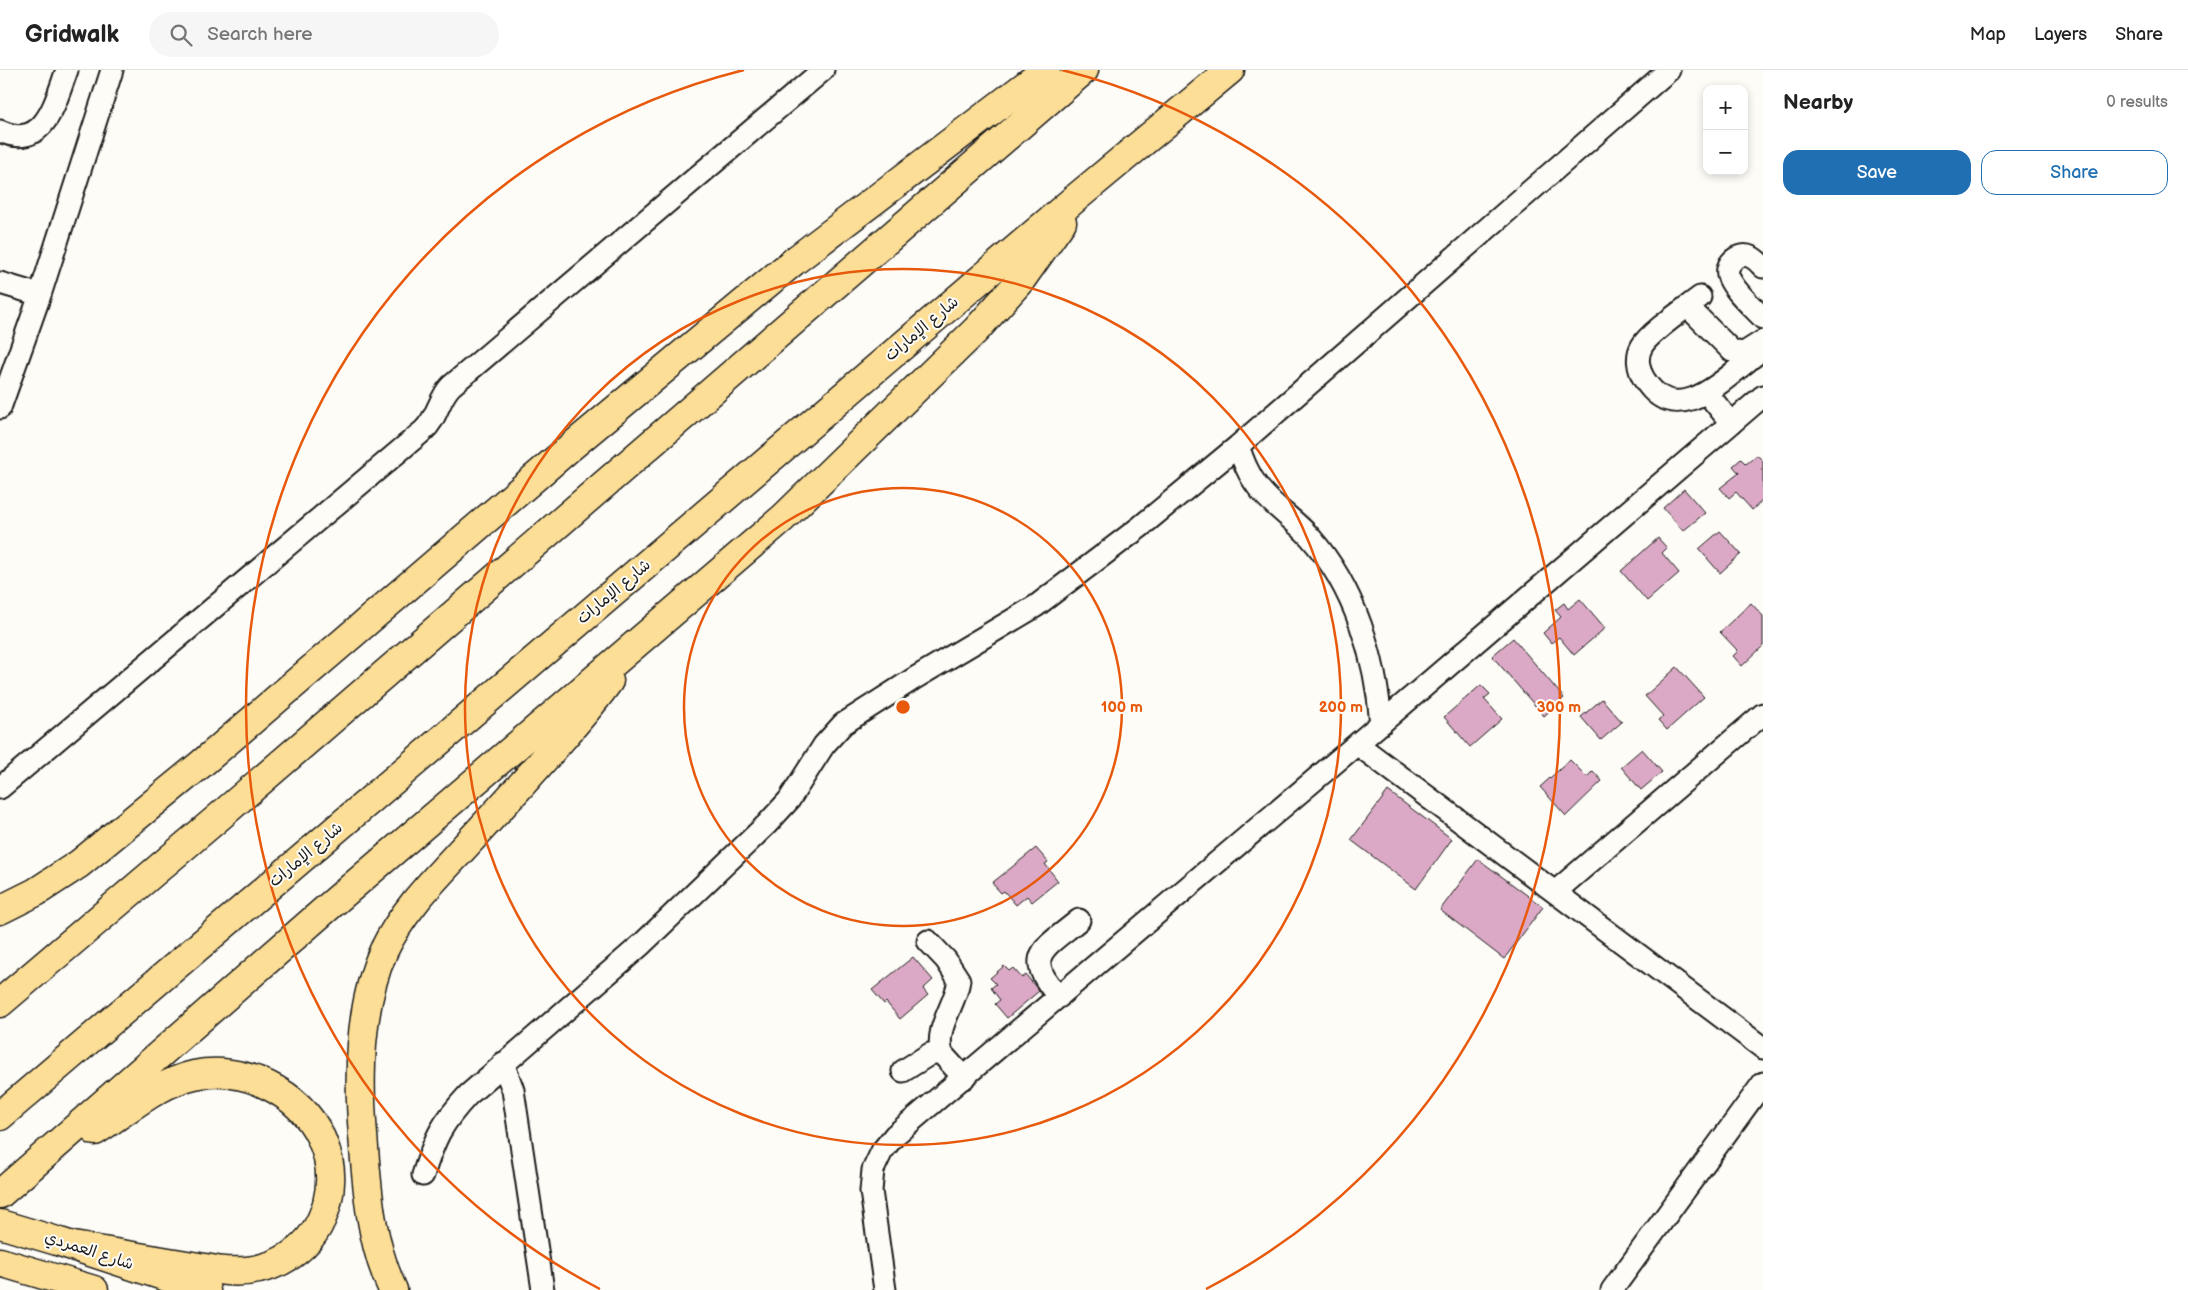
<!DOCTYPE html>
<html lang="en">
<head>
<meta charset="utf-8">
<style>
	:root { --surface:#fff; --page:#f6f6f6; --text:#222; --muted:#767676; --line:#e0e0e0; --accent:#1f6fb2 }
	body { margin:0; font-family:"Balsamiq Sans","Playpen Sans Arabic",sans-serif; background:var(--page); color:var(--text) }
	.controls { position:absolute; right:15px; top:15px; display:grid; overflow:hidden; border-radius:10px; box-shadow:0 2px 8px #0003 }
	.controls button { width:45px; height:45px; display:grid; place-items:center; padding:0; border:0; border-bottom:1px solid var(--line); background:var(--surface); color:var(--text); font:25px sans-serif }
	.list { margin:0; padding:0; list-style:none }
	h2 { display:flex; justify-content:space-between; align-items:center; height:65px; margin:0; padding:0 20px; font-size:21px }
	h2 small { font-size:16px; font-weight:400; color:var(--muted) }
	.actions { display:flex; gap:10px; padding:15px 20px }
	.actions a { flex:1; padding:11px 0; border:1px solid var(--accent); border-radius:15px; text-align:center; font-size:18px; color:var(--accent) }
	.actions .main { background:var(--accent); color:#fff }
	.icon { flex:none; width:28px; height:28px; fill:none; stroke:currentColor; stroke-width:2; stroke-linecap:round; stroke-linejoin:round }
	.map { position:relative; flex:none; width:1763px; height:1220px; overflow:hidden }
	header { display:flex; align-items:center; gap:30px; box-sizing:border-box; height:70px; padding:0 25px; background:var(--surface); border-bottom:1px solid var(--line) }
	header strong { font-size:24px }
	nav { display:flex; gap:28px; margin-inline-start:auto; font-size:18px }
	.search { width:350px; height:45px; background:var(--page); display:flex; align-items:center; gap:12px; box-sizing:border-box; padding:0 18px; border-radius:28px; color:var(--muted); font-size:19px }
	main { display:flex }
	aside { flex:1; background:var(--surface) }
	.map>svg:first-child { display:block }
</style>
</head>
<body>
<header>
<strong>Gridwalk</strong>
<div class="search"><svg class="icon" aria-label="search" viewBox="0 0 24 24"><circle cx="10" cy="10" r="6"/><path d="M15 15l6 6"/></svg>Search here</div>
<nav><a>Map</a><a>Layers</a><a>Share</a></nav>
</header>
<main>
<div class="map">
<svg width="1763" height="1220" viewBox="0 0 1763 1220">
	<rect width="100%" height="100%" fill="#fdfcf7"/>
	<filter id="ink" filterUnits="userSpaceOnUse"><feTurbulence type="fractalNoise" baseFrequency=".02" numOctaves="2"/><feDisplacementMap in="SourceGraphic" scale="10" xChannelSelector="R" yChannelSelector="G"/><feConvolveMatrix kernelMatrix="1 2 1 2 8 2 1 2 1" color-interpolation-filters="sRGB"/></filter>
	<g filter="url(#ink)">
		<path fill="#dba9c5" stroke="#1c1c1c" d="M1757,385l6,6v39l-11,10 -16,-18 -7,6 -9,-10 19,-15 -6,-7 8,-7 5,5z
			M1684,419l21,24 -22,18 -20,-23z
			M1720,461l21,23 -21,19 -21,-24z
			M1658,468l9,10 -5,5 17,20 -32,28 -26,-30z
			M1580,529l25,29 -31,27 -15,-18 -8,6 -8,-10 18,-16 -6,-7 9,-7 4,6z
			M1751,533l12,13v30l-21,20 -9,-10 5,-5 -18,-19z
			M1513,568l51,60 -20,18 -52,-60z
			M1677,597l27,30 -37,33 -9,-10 5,-4 -18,-20z
			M1481,615l9,9 -6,5 18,20 -32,28 -26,-30z
			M1602,629l20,23 -21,18 -20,-23z
			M1642,679l20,23 -21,18 -20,-23z
			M1570,690l17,17 6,-6 9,10 -36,35 -26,-29z
			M1388,721l64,48 -36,50 -65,-49z
			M1036,778l12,14 -3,2 13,17 -26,21 -5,-6 -11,9 -12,-14 -3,2 -9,-10z
			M1478,789l65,48 -39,52 -64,-49z
			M913,887l20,23 -10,9 5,6 -28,24 -14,-17 -2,2 -12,-14z
			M1004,896l5,5 4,-3 9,10 4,-3 13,16 -32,27 -12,-14 5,-4 -9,-12 5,-4 -6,-6z"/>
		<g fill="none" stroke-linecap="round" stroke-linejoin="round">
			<defs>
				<path id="minor" d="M0,61c45,20 55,-29 67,-61
					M1763,197c-3,-3 -7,-8 -12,-10 -13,-6 -28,8 -22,21 7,15 23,28 34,40
					M0,213l40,12
					M1700,227c-14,11 -50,35 -58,49 -6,10 -4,23 2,33 32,52 80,0 111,-24
					M1688,237l44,44 12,2 19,-12
					M1707,323l24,30
					M0,338l40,-113 72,-225
					M1238,376c5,14 10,28 20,41 14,19 36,32 52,50 45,51 66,121 71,187
					M1357,674l406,304
					M0,718l423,-357c15,-13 15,-32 28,-45l372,-316
					M1555,822l208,-178
					M928,871l18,19 13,20c-3,25 -25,48 -17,73
					M1059,927c-37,-42 -15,-48 20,-77
					M503,993l10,27 30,200
					M903,1001l27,-17 8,-2 6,4 20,22
					M423,1105c12,-37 18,-51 45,-80l174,-151 125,-120 22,-24 35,-55 19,-21 72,-46 121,-72 104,-79 98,-81 431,-376
					M885,1220l-14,-99 2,-21 9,-19 13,-16 462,-391 406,-348
					M1612,1220l151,-207"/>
				<path id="major" d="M0,1154l57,17 149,49
					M0,1192l94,28"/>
				<path id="highway" d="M0,840l36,-18 43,-28 121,-99 367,-315 226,-188 253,-192
					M0,933l219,-186 865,-747
					M0,1046l1077,-919 153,-127
					M0,1124l326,-285 457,-391 193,-188 45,-50 41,-58
					M73,1176l144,24c121,17 156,-134 50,-185 -22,-11 -49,-15 -73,-10 -36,8 -68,37 -99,56
					M393,1220c-23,-48 -26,-103 -30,-155 -5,-60 -4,-130 21,-185 20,-42 53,-73 84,-107 29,-31 58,-63 86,-95 19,-22 38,-43 55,-67"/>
			</defs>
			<use href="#minor" stroke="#1c1c1c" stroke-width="25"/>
			<use href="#major" stroke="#1c1c1c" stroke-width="31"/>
			<use href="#highway" stroke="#1c1c1c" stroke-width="31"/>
			<use href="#minor" stroke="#fdfcf7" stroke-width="21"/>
			<use href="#major" stroke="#fcde96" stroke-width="28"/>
			<use href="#highway" stroke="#fcde96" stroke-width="28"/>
		</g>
	</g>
	<g fill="none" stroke="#e8590c" stroke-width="2.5">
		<circle cx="903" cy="637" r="219"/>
		<circle cx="903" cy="637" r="438"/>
		<path d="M600 1219A656 656 0 0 1 744 0M1062 0A656 656 0 0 1 1206 1219"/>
	</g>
	<g text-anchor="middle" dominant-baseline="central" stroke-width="4" stroke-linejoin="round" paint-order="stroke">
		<g font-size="16" fill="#1c1c1c" stroke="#fdfcf7">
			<text transform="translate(922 259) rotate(-40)">شارع الإمارات</text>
			<text transform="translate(614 522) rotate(-40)">شارع الإمارات</text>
			<text transform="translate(306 785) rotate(-40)">شارع الإمارات</text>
			<text transform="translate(89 1181) rotate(18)">شارع العمردي</text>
		</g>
	</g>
	<circle cx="903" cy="637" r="8" fill="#e8590c" stroke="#fdfcf7" stroke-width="2.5"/>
	<g font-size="15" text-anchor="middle" font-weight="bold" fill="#e8590c" stroke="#fdfcf7" stroke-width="4" stroke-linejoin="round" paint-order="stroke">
		<text x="1122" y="642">100 m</text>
		<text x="1341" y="642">200 m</text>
		<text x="1559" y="642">300 m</text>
	</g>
</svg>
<div class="controls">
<button>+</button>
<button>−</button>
</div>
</div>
<aside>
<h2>Nearby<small>0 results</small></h2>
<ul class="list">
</ul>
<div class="actions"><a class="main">Save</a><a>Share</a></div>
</aside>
</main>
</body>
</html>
